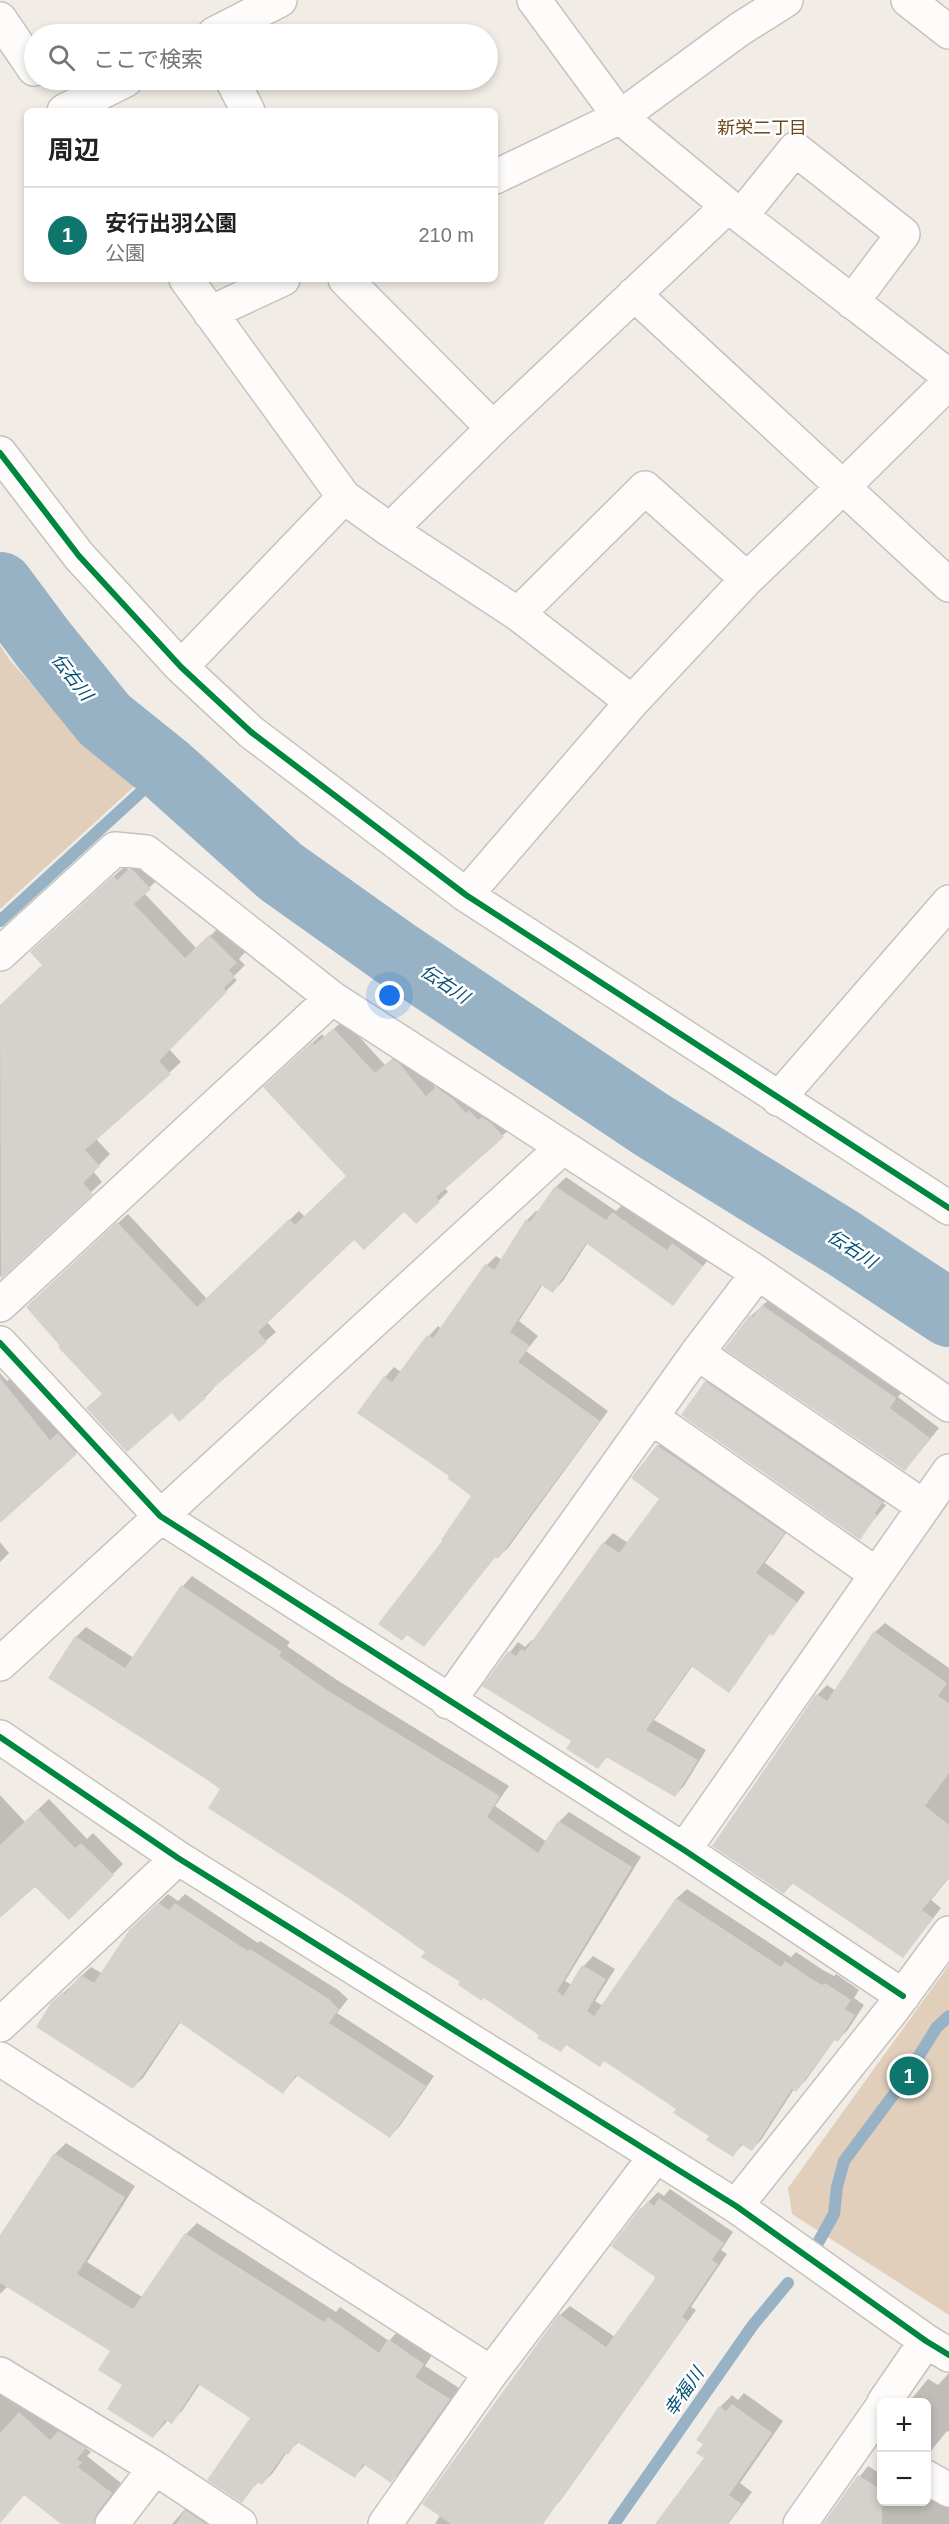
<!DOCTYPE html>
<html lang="ja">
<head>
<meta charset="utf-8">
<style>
	:root { --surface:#fff; --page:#f6f6f6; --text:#222; --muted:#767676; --line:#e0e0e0; --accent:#0f766e }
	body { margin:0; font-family:Arial,"Noto Sans JP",sans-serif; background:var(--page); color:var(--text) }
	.controls { position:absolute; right:18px; bottom:18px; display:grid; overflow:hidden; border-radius:9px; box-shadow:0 3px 9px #0003 }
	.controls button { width:54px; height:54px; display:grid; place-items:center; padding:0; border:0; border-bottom:2px solid var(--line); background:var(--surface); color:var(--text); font:30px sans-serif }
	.you { position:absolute; left:390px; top:996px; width:21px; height:21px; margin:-15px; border:4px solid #fff; border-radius:50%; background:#1a73e8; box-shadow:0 0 0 9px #1a73e833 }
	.badge { display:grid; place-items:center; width:39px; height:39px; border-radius:50%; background:var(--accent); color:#fff; font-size:20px; font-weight:700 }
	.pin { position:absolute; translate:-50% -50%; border:3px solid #fff; box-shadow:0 2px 6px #0006 }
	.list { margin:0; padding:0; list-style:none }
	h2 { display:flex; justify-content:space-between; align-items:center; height:78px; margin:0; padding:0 24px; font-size:26px }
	h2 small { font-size:20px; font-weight:400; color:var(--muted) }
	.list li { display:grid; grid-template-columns:39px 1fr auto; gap:18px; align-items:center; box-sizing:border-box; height:96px; padding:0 24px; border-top:2px solid var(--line) }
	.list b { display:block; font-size:22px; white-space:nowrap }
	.list p { margin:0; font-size:20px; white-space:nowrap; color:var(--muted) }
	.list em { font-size:20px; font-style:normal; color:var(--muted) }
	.icon { flex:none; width:33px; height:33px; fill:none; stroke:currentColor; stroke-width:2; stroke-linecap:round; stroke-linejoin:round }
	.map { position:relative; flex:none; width:949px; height:2524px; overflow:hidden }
	.search { position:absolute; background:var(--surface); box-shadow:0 3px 9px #0003; left:24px; top:24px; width:474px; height:66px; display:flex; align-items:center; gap:15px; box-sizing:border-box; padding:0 21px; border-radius:33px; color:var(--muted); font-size:22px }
	.panel { position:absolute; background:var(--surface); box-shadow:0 3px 9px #0003; left:24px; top:108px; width:474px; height:174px; border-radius:9px }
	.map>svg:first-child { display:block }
</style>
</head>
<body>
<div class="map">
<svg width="949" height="2524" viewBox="0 0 949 2524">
	<rect width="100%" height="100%" fill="#f1ece6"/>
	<path fill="#e1cfbb" d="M0,645l9,14 65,73 64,51 -138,126z
		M949,1965v350l-157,-101 -4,-26z"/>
	<path fill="#0003" d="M141,859l19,18 -16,16 53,56 24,-24 25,26 -7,8 6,6 -12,12 4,3 -68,69 12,13 -85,77 14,15 -17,17 9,11 -102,95v-270l43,-42v-24l82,-75 4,5z
		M344,1020l41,45 17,-14 6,3 28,34 10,-9 66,48 -67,61 3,4 -32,30 -12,-12 -49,28 -88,84 9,10 -63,54 1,2 -9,9 -33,14 -68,-18 -42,-47 -25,-48 91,-84 79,85 92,-88 6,6 43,-42 -74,-97 48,-44 2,3z
		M566,1177l50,34 7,-7 54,37 6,-6 28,21 -38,48 -85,-62 -25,39 -10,10 -10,-7 -24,37 19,15 -12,15 82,60 -100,137 -10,9 -2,-1 -72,89 -16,-11 36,-94 29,-44 -22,-20 -66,-99 9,-10 7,5 28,-36 9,-10 4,3 45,-64 9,-9 6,4 25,-40 9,-9 3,1 17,-25z
		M773,1296l132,92 -7,9 41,31 -34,42 -154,-154z
		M716,1372l176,119 -9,12 3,2 -27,33 -153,-156z
		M0,1373l7,8 9,-7 71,68 -87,79z
		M667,1436l126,87 -28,40 40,29 -32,42v-7l-38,55h2l-8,9 -36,-26 -39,55 52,30 -22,36 -9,9 -67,-39 -11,12 -24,-27 -89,-55 34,-44 7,5 7,-7 2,2 70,-99 9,-10 15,10 33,-44 -3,-53z
		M0,1542l9,11 -9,9z
		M192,1576l98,66 -3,4 50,34 172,106 -14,20 52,36 12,-20 10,-10 72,45 -76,124 7,4 12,-19 9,-10 22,13 -20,32 8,5 74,-108 10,-9 104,68 5,-5 27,18 11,6 2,-2 23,16 -5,8 10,7 -17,26 -10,9 -2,-1 -29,41 -10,10 -2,-1 -33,51 -9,9 -9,-5 -11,12 -54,-48 -73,-48 -5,5 -33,-21 -6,6 -99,-68 -35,-30 -79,-56 -138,-89 11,-19 -145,-151 10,-10 48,31 49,-72z
		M885,1623l64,45v210l-18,22 10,8 -38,49 -109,-75 -10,10 -70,-47 103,-150 10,-10 9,6 39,-59z
		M0,1795l25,27 24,-23 38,40 6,-6 30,31 -54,54 -34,-34 -35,32z
		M168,1894l10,7 7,-7 73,49 2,-2 78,49 10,9 -11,14 97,63 -35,51 -9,9 -92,-61 -15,17 -102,-71 -38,57 -10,9 -81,-83 39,-37 12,7 38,-54z
		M66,2143l69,43 -48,76 55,35 44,-63 11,-11 139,89 4,-5 49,34 11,-12 34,23 -9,14 34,22 -57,82 -11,11 -25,-17 -11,12 -56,-34 -12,10 -14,21 -11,10 -3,-2 -18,20 11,-83 -52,-34 -18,27 -11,11 -3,-2 -15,17 -29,-52 -12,-34 -104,-65 -8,8v-57l55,-83z
		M670,2189l63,43 -12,18 6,4 -36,53 5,3 -136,191 -9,9 -25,14h-91l125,-209 10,-9 45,31 41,-57 -15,-71 17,-17 6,4z
		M949,2373v59l-2,-1 -21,26v-55h-17l19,-23 10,6z
		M0,2387l24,23 6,-7 30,27 9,-8 26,16 -9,10 5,4 -4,4 34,27 -18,27 3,14h-42l-39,-31 -25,30z
		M744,2393l39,28 -43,62 12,9 -24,32h-71l49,-66 -1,-14 -7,-5 22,-32 12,-12 6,5z
		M868,2466l11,7 3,-5v34h44v-18l23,15v25h-126z
		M193,2500l37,24h-58z"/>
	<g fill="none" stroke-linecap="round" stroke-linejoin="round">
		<path stroke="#97b2c4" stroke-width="12" d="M0,921l166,-152
			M815,2248l19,-34 3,-27 7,-26 56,-75 37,-59 12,-11
			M614,2524l139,-199 35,-42"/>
		<path stroke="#97b2c4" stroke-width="68" d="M0,586l44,59 61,75 61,49 115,103 114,81 257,172 191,118 106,70"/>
	</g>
	<path fill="#d5d2cd" d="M129,869l4,1 18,19 -17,15 51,54 24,-23 28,28 -8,7 6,7 -11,11 3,4 -68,69 12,13 -86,76 15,16 -17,17 10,11 -92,85 -1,-274 42,-40 -12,-13 83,-76 4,4z
		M334,1029l41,44 17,-14 7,4 27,33 10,-9 17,12 13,14 3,-3 9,10 4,-3 10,7 12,13 -68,60 4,5 -24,22 -12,-12 -40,38 -10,-10 -96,92 9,10 -63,54 2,2 -27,24 -7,-9 -45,39 -41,-44 16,-14 -44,-47 2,-1 -34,-39 91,-85 80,85 92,-88 6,6 51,-49 -83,-89 49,-45 2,3z
		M555,1186l51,34 6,-8 55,38 5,-7 31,23 -30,40 -87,-63 -33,50 -12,-8 -31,47 20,14 -12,16 82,59 -102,138 -3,-2 -71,90 -17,-12 -5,6 -24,-17 64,-83 -1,-1 30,-44 -24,-18 2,-2 -92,-63 27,-37 8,6 35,-47 6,3 52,-74 9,6 32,-51 4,3z
		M762,1305l134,93 -6,10 40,30 -25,33 -181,-122 26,-34 3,2z
		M0,1378l50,62 8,-7 19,21 -77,69z
		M705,1381l178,121 -8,11 2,2 -17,25 -179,-125z
		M657,1445l128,88 -29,40 41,29 -24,34 -3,-2 -41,59 -38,-27 -45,64 52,30 -23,37 -69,-40 -8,12 -32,-20 5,-8 -89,-55 26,-35 8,5 5,-7 4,2 78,-109 16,11 40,-54 -28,-21z
		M181,1585l101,67 -3,4 48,34 173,106 -13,21 51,36 20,-32 74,46 -75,124 6,5 19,-31 24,14 -19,32 7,5 82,-118 105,69 4,-6 28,19 10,5 2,-2 26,17 -6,9 10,6 -17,27 -4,-2 -38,52 -4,-3 -40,62 -11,-7 -8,13 -27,-17 3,-4 -36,-23 3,-4 -72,-48 -4,6 -34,-22 -5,7 -24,-14 2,-3 -55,-37 -2,3 -24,-16 2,-3 -39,-25 4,-5 -78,-55 -139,-89 12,-19 -11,-8 -161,-103 27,-42 50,32z
		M874,1631l73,52 -9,13 11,7v70l-24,33 24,19v52l-27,33 11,8 -30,40 -111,-75 -8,11 -72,-48 104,-152 11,7z
		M38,1809l37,39 6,-5 33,32 -45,45 -34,-33 -35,31v-73z
		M158,1903l11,7 6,-7 73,48 2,-2 79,50 10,10 -10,14 97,63 -36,52 -94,-63 -13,19 -104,-72 -46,67 -97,-62 15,-24 12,-11 2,2 16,-19 13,8 36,-54z
		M54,2153l71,44 -48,77 56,35 52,-76 139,89 4,-5 51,36 9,-14 36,25 -9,13 35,22 -59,84 -28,-19 -8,14 -58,-36 -9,13 -3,-2 -23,32 -5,-3 -15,21 -35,-23 43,-62 -52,-34 -26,40 -7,-4 -12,18 -46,-29 15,-24 -24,-15 12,-19 -110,-68v-48z
		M659,2198l65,45 -12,17 6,4 -36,53 6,4 -145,203h-92l-29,-20 137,-190 47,33 48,-67 1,-3 -44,-31 29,-38 2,1 6,-8 6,5z
		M732,2404l40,29 -43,62 13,9 -15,20h-72l49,-66 -8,-5 7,-9 -7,-4 23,-34 7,5z
		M19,2412l31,28 8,-9 28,17 -9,11 5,3 -4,5 34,26 -15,20 -3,11h-33l-37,-29 -24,28v-90z
		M858,2475l24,15v34h-59z
		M185,2510l21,14h-30z"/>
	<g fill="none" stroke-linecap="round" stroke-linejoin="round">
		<defs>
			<path id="minor" d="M534,0l86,117 108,89 221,170
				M908,0l41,32
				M0,19l34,50
				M214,34l66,-34
				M232,80l16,31
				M64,111l62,-31
				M495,177l125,-60 120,-88 46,-29
				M741,216l54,-67 108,85 -51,68
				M186,279l158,218 46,33 128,84 114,88
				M345,279l148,149
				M634,294l315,291
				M210,313l73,-34
				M0,453l79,103 102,111 70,65 215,163 483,313
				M390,530l103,-102 235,-222
				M518,614l127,-126 102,91
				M181,667l163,-170
				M466,895l166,-193 115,-123 95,-91 107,-106
				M0,954l115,-105 31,3 186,146 426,275 191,132
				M778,1099l171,-197
				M0,1305l332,-307
				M0,1343l160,173 524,334 219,146
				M697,1353l226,153
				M651,1417l225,157
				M0,1664l563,-517
				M448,1702l249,-349 61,-80
				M0,1737l178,121 558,348 190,135 23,14
				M684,1850l265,-379
				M0,2025l178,-167
				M0,2059l491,314
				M736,2206l157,-197 56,-76
				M0,2374l155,94 85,56
				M884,2402l42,-61
				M926,2477l23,13
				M112,2524l43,-56
				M385,2524l106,-151 164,-216
				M800,2524l82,-117"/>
		</defs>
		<use href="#minor" stroke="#c6c2bd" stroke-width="36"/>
		<use href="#minor" stroke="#fdfcfb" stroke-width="33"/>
		<defs>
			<path id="cycleway" d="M0,453l79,103 102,111 70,65 215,163 483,313
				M0,1343l160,173 524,334 219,146
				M0,1737l178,121 558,348 190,135 23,14"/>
		</defs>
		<use href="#cycleway" stroke="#fff" stroke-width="10"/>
		<use href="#cycleway" stroke="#00873e" stroke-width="6"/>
	</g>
	<g text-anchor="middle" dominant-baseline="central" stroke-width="5" stroke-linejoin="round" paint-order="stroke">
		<g font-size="18" fill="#6f491b" stroke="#fff">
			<text x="762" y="128">新栄二丁目</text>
		</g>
		<g font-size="18" font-style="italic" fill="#044f76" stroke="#fff">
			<text transform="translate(72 677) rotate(52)">伝右川</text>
			<text transform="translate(445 984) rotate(34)">伝右川</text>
			<text transform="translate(852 1249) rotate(33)">伝右川</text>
			<text transform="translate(684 2392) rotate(-55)">幸福川</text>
		</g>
	</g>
</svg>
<div class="controls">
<button>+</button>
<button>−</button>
</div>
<div class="you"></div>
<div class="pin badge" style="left:909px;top:2076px">1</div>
<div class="search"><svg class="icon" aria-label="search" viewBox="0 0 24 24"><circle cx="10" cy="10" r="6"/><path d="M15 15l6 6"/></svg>ここで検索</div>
<section class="panel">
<h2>周辺<small></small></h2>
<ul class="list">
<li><span class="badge">1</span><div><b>安行出羽公園</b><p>公園</p></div><em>210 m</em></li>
</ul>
</section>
</div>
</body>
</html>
